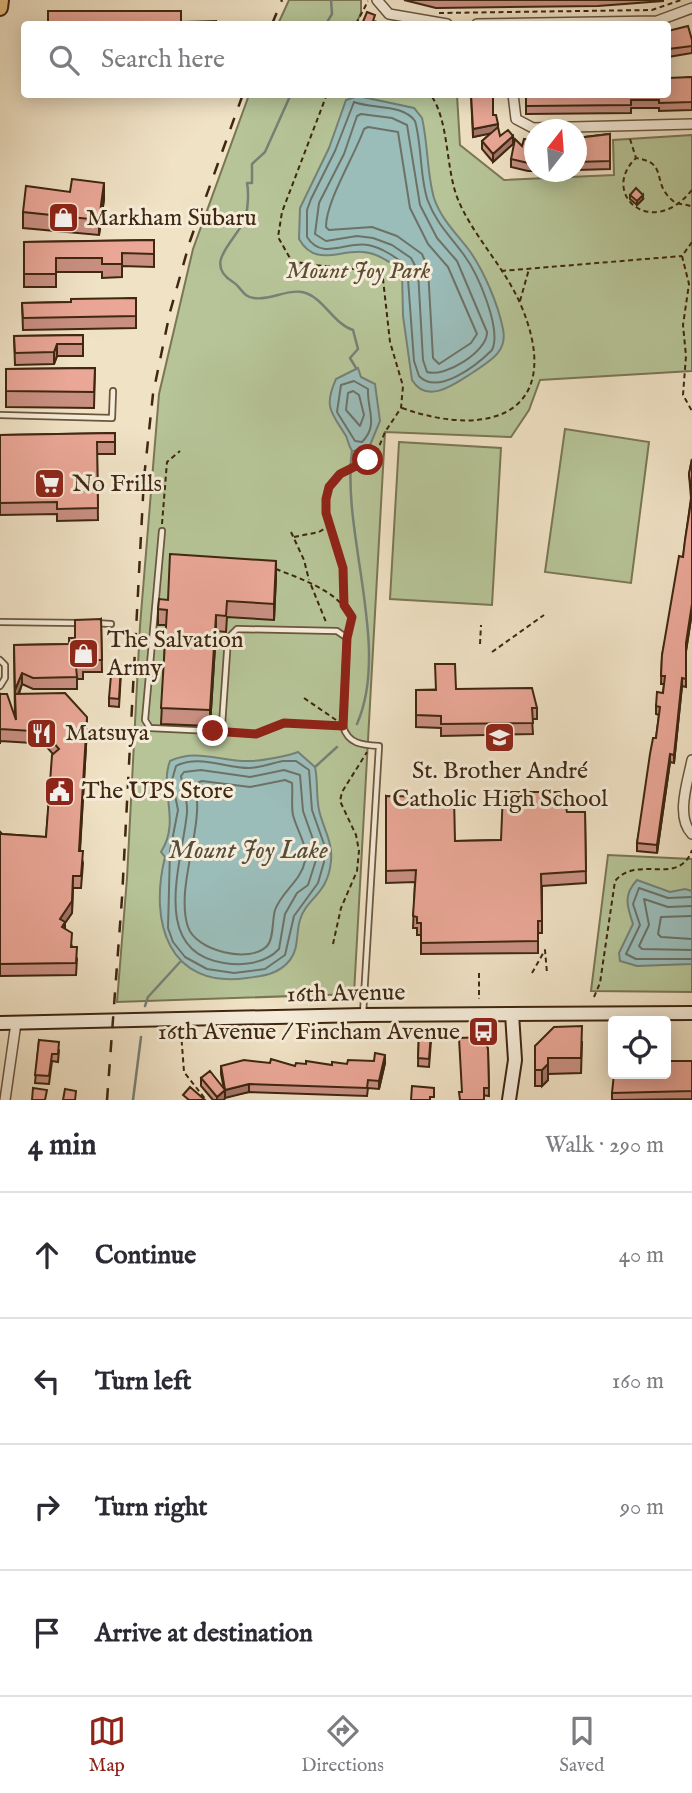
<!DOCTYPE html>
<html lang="en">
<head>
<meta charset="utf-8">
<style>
	:root { --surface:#fff; --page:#f2f2f3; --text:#2b2b33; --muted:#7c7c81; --line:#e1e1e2; --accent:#8f2418 }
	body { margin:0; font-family:"IM FELL English",serif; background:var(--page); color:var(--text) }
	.controls { position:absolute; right:21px; bottom:21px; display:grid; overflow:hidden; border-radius:7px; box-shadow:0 4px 18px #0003 }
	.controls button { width:63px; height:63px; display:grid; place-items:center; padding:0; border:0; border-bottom:2px solid var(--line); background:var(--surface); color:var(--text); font:35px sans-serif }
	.compass { position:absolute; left:524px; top:119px; width:63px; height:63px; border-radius:50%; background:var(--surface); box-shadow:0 4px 18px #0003; rotate:17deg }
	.stop { position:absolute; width:21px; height:21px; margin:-16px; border:5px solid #8f2418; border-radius:50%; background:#fff }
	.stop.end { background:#8f2418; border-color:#fff; box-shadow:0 2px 7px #0008 }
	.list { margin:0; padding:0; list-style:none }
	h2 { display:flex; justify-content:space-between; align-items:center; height:91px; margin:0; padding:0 28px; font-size:30px }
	h2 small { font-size:23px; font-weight:400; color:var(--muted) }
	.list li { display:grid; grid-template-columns:46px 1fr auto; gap:21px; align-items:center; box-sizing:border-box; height:126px; padding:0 28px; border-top:2px solid var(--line) }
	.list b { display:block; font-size:26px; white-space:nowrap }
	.list em { font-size:23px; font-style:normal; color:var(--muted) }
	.icon { flex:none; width:38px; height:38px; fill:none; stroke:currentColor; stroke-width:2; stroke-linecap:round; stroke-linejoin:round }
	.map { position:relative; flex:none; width:692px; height:1100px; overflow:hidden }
	.search { position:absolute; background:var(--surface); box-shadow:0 4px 18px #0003; left:21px; right:21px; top:21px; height:77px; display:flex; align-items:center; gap:18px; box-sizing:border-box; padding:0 24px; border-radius:7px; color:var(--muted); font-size:26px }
	.sheet { height:595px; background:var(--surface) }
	nav { display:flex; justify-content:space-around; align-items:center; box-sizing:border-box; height:98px; border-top:2px solid var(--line); background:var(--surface); font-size:19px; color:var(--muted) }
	nav a { display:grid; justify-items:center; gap:4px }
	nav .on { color:var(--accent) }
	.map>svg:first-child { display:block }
</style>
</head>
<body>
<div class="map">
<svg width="692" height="1100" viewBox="0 0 692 1100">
	<rect width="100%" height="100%" fill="#f0e2c5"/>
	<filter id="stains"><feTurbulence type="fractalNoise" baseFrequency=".00286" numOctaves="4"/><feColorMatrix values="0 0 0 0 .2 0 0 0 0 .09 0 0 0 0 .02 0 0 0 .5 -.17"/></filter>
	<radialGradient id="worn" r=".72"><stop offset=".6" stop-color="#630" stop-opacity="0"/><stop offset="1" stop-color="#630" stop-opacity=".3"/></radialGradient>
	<path fill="#b6c497" stroke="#7a7654" stroke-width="2" d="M289,0h72v13l-5,11h-78z
		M249,95h208l3,50 44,35 110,-5 -1,-35 79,-5v236l-152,9 -11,30 -18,27 -126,-5 -31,562 -237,8 10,-124 13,-252 19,-232 34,-145z
		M565,429l84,13 -18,141 -86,-11z
		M399,442l102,6 -9,157 -102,-6z
		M608,855l84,4v133l-101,-1z"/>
	<path fill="#9bbdba" stroke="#768176" stroke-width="2" d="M358,96l56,12 8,10c6,25 5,57 12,80 7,21 22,35 35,52 15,21 29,54 34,79 5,24 -15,33 -31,44 -17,11 -45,32 -60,7l-9,-64 -1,-45c-11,-8 -24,-18 -39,-19 -25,-2 -48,15 -64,-13l1,-31 29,-60 17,-48z
		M358,368l3,9 14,7 5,37 -12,29 -16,1c-3,-5 -4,-10 -6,-15 -14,-23 -23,-28 -10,-57z
		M298,752l17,15c3,14 1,29 4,43 4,18 14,32 12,51 -3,34 -25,37 -31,59 -4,12 -1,29 -10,40 -11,14 -26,16 -43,18 -79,11 -98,-56 -82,-121l-4,-5c20,-31 -2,-62 9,-91 26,-13 52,1 80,0 11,0 38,-5 48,-9z
		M637,880l33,12 15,-3 7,2v73l-55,2 -17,-5 -1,-8 14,-29c-6,-18 -10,-29 4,-44z"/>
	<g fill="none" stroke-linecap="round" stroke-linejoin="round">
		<path stroke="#6d7266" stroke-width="2" d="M354,102c18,7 49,2 61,19 7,24 5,60 13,80 8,22 23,36 36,54 14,19 38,74 28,95 -15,15 -54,46 -73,26l-5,-15 -7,-95c-12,-9 -24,-18 -39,-21 -22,-4 -46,16 -61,-8v-27l4,-11 24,-48z
			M361,114l31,4 15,7 13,80 17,33 20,23 30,71c1,19 -42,46 -60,40l-4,-12 -5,-89 -7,-13 -19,-13 -19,-7 -16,-2 -31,5 -11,-7 4,-31 25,-49 13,-38z
			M368,127l30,5 12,76 18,36 20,23 29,67 -6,9 -32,21 -6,-6 -5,-90 -6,-14 -25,-18 -25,-9 -43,3 -3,-3c0,-26 28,-70 38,-98z
			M354,381l14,8c-1,21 11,36 -6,53l-7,-1 -18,-29 4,-27z
			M353,391l6,4 5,20 -4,11 -14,-16 2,-17z
			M283,761h13l13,9 3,40 12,34v18l-6,21 -24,33 -9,39 -20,14 -31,4 -27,-4 -22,-12 -12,-15 -5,-14 2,-77 8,-41 -6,-30 4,-14c21,-12 50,2 73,2 11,0 23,-5 34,-7z
			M201,770l49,7 34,-7 16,5 3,36 12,34 1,15 -8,25 -11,8 -12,21 -6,35c-14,15 -37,17 -55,14 -75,-11 -42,-100 -37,-150 1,-13 -4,-25 -6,-37l3,-4z
			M285,780l7,3c1,11 -1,22 1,32 4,16 15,30 12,46 -4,20 -23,30 -30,49 -3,10 -1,29 -8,36 -17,18 -71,5 -79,-19 -11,-33 8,-82 9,-116 1,-9 -1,-18 -2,-27l7,-3 48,6z
			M692,897l-24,1 -29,-10 -6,16 7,21 -14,29 10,5h56
			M692,906l-24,1 -24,-8 5,26 -10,21 3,3 50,1
			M692,916l-31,1 -3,17 3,3 31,2"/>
		<path stroke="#768176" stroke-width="2.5" d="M326,24l6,-10 -1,-14
			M291,94l-26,58 -13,12v19h-5c2,9 1,30 -3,38 -10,21 -41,43 -11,61 8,5 10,15 21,16 15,3 33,-9 48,-6 21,4 31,32 51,38l5,19 -8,9 6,10
			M352,451c-11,82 39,196 5,273
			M315,767l22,-20
			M145,1006l3,-9 32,-35
			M133,1100l8,-63"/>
		<defs>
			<path id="lane" d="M0,415l112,3 1,-27
				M162,531l-17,189 5,8 63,3 9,-6 6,-87 9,-9 100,2 10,7 -4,88c5,18 19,19 36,20l-16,268
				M0,622l80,1
				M95,623l16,1
				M0,660l5,5v13l-5,8"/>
			<path id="street" d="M377,0l12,14 58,10
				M477,24l180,-3 35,-13
				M513,94l3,25 17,9 159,-4
				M692,760c-4,21 -17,57 0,74
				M5,1100l11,-77"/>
			<path id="secondary" d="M0,1023l363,-8 329,-2
				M509,1100l6,-40 -3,-46"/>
			<path id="primary" d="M0,8l1,-8"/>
		</defs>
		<use href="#lane" stroke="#6b563e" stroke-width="8"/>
		<use href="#street" stroke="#6b563e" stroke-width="12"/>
		<use href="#secondary" stroke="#3f2711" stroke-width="16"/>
		<use href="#primary" stroke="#3f2711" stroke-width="18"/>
		<path stroke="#3f2711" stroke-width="2" stroke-dasharray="5 3.5" stroke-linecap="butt" d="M439,13l213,-3 29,-10
			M356,24l12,-23
			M327,94l-45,118 -4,25 13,23c29,10 66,3 92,19l7,63 13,44 -2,22 -16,24 -9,22 -36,20 -11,13 -3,26 17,55 1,37
			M630,139l6,19
			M692,190c-41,51 -93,3 -56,-32 33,5 15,24 36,42 6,6 13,3 20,7
			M692,242l-10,14 7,28 -6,41 3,31 -3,39 9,16
			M501,271l181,-15
			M520,301l9,-32
			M402,408c93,33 164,1 118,-105 -16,-36 -45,-65 -61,-101 -14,-31 -9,-82 -29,-108
			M162,524l5,-62 13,-11
			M291,532l13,28 5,20
			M294,537l25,-5 11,-7
			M276,569c27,11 79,27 75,62
			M311,585l15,37
			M480,644l1,-19
			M492,652l52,-37
			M304,698l32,22
			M225,733l31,1 28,-11 52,3
			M333,944l8,-36 16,-37 2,-20 -3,-16 -16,-34 2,-9 25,-40
			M479,973v26
			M532,973l13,-23 2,23
			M594,997l6,-14 15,-102c23,-27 64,6 77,-31
			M181,1032l3,40 22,28"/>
		<use href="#lane" stroke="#f5ecd9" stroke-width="4.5"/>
		<use href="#street" stroke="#f5ecd9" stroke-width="9"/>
		<use href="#secondary" stroke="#f5ecd9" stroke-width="12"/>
		<use href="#primary" stroke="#e8c182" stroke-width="14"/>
		<path stroke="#3f2711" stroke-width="2.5" stroke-dasharray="12 12" stroke-linecap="butt" d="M272,24l10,-24
			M107,1100l15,-202 22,-420 9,-84 17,-82 20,-71 53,-147"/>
	</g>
	<path fill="#c99082" stroke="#3f2711" stroke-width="2" d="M404,0h259v1l-65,5 -162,2z
		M668,28v3l24,9v13l-24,4z
		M692,77v33l-33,1v-3h-28v5l-105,1v-20z
		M183,94h19v3h-19z
		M471,94l22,21 7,21 13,8 -20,18 -11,-13v-8l9,-8 -18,4z
		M610,134v35l-33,1v-32z
		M535,141v30h-7l-17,-4v-8l11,-13z
		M630,195l13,4 -6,6 -7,-6z
		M104,199l-5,36 -76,-7v-16z
		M154,240v27l-32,-1v11l-20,1v-6h-46v15h-32v-45z
		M136,298v30l-113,2 -1,-27 49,-1z
		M83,335v21h-26l-3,8 -39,1 -1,-29z
		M95,368l-1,40 -88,-1v-38z
		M115,433v21h-18l1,66 -41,1v-7l-57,1v-80z
		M692,459v153l-6,39v36l-4,-1 -8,77 -4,-1 -13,91 -20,-2v-8l19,-105 3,-23 -3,-1v-8l7,-13 1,-9h-3l1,-29 21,-98 8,-59 -2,-24z
		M276,576l-2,44 -47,-3 -1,15 -10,-1 -6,95 -49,-2 5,-99h-8v-16l10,-9z
		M101,619l1,53h-19v7h-6v10h-44l-11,-5 -3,10 68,35 -7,122 3,12 -2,25h-8l-1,25 -7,10v6l12,30 -1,16 -76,1v-144l2,2 44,3 7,-83 -15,-17 -6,6 -32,-2v3v-50l15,25 -1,-74 55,-1 6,-6z
		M121,673l-2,34 -10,-1v-8z
		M456,689l81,19v11h-5l1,15 -92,2v-8l-25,-1v-37z
		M386,796l69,45 46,-1 66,-28h18l1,71 -44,3v47h-4v20l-117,1v-19h-4v-7h-4l2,-46 -29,1z
		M419,1032l12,9 -2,26 -11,-1z
		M39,1040l20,10 -1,12 -6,-1 -3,23 -14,-1z
		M582,1042l-1,31 -33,1v6l-6,6h-7v-40z
		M488,1050l1,46 -27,-4z
		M692,1061v38l-80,1v-7l42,-19z
		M385,1063l-6,26 -11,-1 -1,8 -118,-4 -24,5 -1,3h-11l-12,-14v-8l23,11 -3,-15v-8h74l11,-2 26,1z"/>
	<path fill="#a4756a" stroke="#3f2711" stroke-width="2" d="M498,124v8l-25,5v-8z
		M513,136v8l-20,18v-8z
		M104,183v16l-5,36v-15z
		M643,195v4l-6,6v-4z
		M57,344v12l-3,8v-12z
		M276,561v15l-2,44v-16z
		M692,604v8l-6,39v-8z
		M216,615v16l-6,95v-16z
		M22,673v11l-7,18v-12z
		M682,678v8l-8,77v-8z
		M87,717v12l-8,134v-12z
		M38,725v12l-6,6v-12z
		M670,754v8l-13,91v-8z
		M73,876l-1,37 -7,10v11l-5,-15z
		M385,1055v8l-6,26v-8z
		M548,1064v16l-6,6v-16z
		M249,1084v8l-24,6v-8z
		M225,1090v8l-1,2h-7v-3z"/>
	<path fill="#eaa797" stroke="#3f2711" stroke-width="2" d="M48,11h133v11l35,-1v3h-168z
		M367,12l8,3 -2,6 13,3h-24z
		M688,26l4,14v6l-24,3v-21v3z
		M692,77v25l-33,1v-3h-28v5l-105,1v-12h142v-16z
		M471,94h22v21h3l2,9 -25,5z
		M498,127l2,9 8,-6 5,6 -20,18 -11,-13z
		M610,134v27l-33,1v-24z
		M515,139l7,7 2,-7 11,2v22h-7l-17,-4z
		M72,179l32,4 -5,37 -76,-8 3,-26 44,6z
		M636,188l7,7 -6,6 -7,-6z
		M154,240v14l-32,-1v11h-20v-6h-46v16h-32v-32z
		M136,298v18l-113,2 -1,-15 49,-1v-3z
		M83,335v9h-26l-3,8 -39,1 -1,-17z
		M95,368l-1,24 -88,-1v-22z
		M115,433v9h-18l1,66 -41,1v-7l-57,1v-68z
		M692,459v145l-6,39v36l-4,-1 -8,77 -4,-1 -13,91 -20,-2 13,-89 3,-16h3l4,-31 -4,-1 1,-14 6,1 2,-17h-4l1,-21 17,-99 4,1 2,-17 7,-45 -3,-21z
		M170,554l106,7 -2,43 -47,-3 -1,15 -10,-1 -6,95 -49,-2 6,-98 -9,-1 1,-10 9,1z
		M101,619l1,41h-19v7h-7l1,10 -44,1 -11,-5 -7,17 -1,-45 55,-1v-6h6v-18z
		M112,664l9,1 -2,34 -10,-1z
		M435,664h20l1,25 76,-1 5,20h-5l1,15 -92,1v-8l-25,-1v-25h20z
		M65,693l22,24 -8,134h4l-2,25h-8l-1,25 -12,18 5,3 -3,5 10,6 -1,14h6l-1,16 -76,1v-132l2,2 44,3 6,-82 7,-6 -21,-24 -6,6 -32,-2v3v-38h7l9,26 -1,-26z
		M503,792h60l4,20h18l1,59 -45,3 1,47h-4v20l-117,2v-20h-4v-6l-4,-1 3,-46 -30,1v-75l68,1 1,44 46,-1z
		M582,1026l-1,32h-33v6l-6,6h-7v-24l19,-19z
		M419,1032l12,1 -2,26 -11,-1z
		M485,1037l3,13 1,38h-5v12h-24l-1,-8h3l-3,-54z
		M39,1040l20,2 -1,12h-6l-3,22 -14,-1z
		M375,1053l10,2 -6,26 -11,-1 -1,8 -118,-4 -24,6 -4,-24 23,-6 26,3 1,-4 24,7 1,-3 10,1v-3l26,4v-3l15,2 1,-4 26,1z
		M666,1061h26v30l-80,2 2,-19h52z
		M210,1071l15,19 -8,7 -16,-19z
		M412,1086l22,2v9h-4v3h-19z
		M190,1087l15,13h-16l-6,-5z
		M33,1088l14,2 -2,10h-13z
		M65,1089l11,2 -1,9h-12z"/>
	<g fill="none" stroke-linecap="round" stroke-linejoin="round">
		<path stroke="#8f2418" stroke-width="9" d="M213,731l43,3 28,-11 59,3 4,-88 5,-21 -8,-12 -1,-37 -17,-55v-14l3,-12 11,-13 28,-14"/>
	</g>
	<defs>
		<symbol id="shop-square" viewBox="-11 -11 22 22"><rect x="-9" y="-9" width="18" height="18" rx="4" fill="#8f2418" stroke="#f5ecd9"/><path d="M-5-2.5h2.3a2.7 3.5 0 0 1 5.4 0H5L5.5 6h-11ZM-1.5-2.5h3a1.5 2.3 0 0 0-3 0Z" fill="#fff"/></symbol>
		<symbol id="supermarket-square" viewBox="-11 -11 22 22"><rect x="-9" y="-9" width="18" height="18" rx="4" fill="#8f2418" stroke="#f5ecd9"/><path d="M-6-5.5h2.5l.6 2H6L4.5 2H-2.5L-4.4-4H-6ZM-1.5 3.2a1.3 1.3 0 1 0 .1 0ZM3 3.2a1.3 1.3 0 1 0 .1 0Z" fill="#fff"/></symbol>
		<symbol id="restaurant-square" viewBox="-11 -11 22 22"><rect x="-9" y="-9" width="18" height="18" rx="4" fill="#8f2418" stroke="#f5ecd9"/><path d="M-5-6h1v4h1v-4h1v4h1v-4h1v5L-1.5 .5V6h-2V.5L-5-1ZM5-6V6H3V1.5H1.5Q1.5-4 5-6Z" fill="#fff"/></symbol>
		<symbol id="school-square" viewBox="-11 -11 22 22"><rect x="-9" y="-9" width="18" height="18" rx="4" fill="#8f2418" stroke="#f5ecd9"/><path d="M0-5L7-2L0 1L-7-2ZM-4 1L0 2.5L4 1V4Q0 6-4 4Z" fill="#fff"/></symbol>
		<symbol id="civic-square" viewBox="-11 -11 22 22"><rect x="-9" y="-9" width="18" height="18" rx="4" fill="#8f2418" stroke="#f5ecd9"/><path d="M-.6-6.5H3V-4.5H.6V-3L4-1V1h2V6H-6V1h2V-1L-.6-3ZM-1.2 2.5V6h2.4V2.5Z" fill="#fff"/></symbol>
		<symbol id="bus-square" viewBox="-11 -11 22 22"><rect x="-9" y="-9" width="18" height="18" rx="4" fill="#8f2418" stroke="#f5ecd9"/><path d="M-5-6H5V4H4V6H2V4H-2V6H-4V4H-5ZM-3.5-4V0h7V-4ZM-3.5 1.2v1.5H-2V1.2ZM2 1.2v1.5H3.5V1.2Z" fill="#fff"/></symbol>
	</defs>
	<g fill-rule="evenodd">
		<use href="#shop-square" x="46" y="200" width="35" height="35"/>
		<use href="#supermarket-square" x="32" y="466" width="35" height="35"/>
		<use href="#shop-square" x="66" y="636" width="35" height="35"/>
		<use href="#restaurant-square" x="24" y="716" width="35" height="35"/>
		<use href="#school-square" x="482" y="720" width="35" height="35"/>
		<use href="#civic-square" x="42" y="774" width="35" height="35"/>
		<use href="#bus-square" x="466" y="1014" width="35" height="35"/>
	</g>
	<g text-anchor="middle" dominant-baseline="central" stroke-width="6" stroke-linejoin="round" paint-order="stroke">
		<g font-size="24" fill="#3f2711" stroke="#f5ecd9" text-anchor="start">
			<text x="86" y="218">Markham Subaru</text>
			<text x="72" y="484">No Frills</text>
			<text x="107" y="640">The Salvation<tspan x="107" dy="28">Army</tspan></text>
			<text x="65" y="733">Matsuya</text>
			<text x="500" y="771" text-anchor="middle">St. Brother André<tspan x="500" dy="28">Catholic High School</tspan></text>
			<text x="82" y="791">The UPS Store</text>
			<text x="460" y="1032" text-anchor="end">16th Avenue / Fincham Avenue</text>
		</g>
		<g font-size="24" font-style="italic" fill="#5d4e32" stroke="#f5ecd9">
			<text x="358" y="271">Mount Joy Park</text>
		</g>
		<g font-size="24" fill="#3f2711" stroke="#f5ecd9">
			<text transform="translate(346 994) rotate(-1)">16th Avenue</text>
		</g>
		<g font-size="26" font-style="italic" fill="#564c3b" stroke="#f5ecd9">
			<text x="248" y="850">Mount Joy Lake</text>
		</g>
	</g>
	<rect width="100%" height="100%" filter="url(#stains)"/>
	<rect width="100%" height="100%" fill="url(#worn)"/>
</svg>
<div class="controls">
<button><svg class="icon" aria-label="locate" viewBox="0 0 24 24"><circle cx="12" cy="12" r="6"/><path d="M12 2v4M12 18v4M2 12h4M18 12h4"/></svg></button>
</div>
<svg class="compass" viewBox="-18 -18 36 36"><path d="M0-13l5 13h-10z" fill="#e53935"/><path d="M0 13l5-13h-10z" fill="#7c7c81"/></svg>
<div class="stop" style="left:368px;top:460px"></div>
<div class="stop end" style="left:213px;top:731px"></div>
<div class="search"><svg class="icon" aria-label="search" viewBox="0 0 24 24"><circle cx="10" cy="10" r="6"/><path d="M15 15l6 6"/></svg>Search here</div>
</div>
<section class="sheet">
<h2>4 min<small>Walk · 290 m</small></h2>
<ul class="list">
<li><svg class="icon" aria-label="ahead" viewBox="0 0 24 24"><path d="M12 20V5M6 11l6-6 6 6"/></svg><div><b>Continue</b></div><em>40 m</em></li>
<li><svg class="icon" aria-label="left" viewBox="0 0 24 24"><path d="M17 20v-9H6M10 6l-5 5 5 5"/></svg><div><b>Turn left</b></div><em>160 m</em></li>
<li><svg class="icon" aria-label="right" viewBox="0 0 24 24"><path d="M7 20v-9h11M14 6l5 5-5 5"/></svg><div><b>Turn right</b></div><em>90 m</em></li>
<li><svg class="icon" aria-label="arrive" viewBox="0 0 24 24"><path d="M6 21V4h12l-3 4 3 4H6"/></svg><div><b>Arrive at destination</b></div></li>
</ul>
</section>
<nav>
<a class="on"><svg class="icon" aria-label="map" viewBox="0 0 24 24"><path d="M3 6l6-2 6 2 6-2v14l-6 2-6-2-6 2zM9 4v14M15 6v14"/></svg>Map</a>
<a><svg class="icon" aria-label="directions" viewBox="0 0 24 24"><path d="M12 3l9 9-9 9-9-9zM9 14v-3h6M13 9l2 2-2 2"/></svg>Directions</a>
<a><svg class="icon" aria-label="saved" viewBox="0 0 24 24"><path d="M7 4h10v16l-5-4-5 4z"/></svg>Saved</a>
</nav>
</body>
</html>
